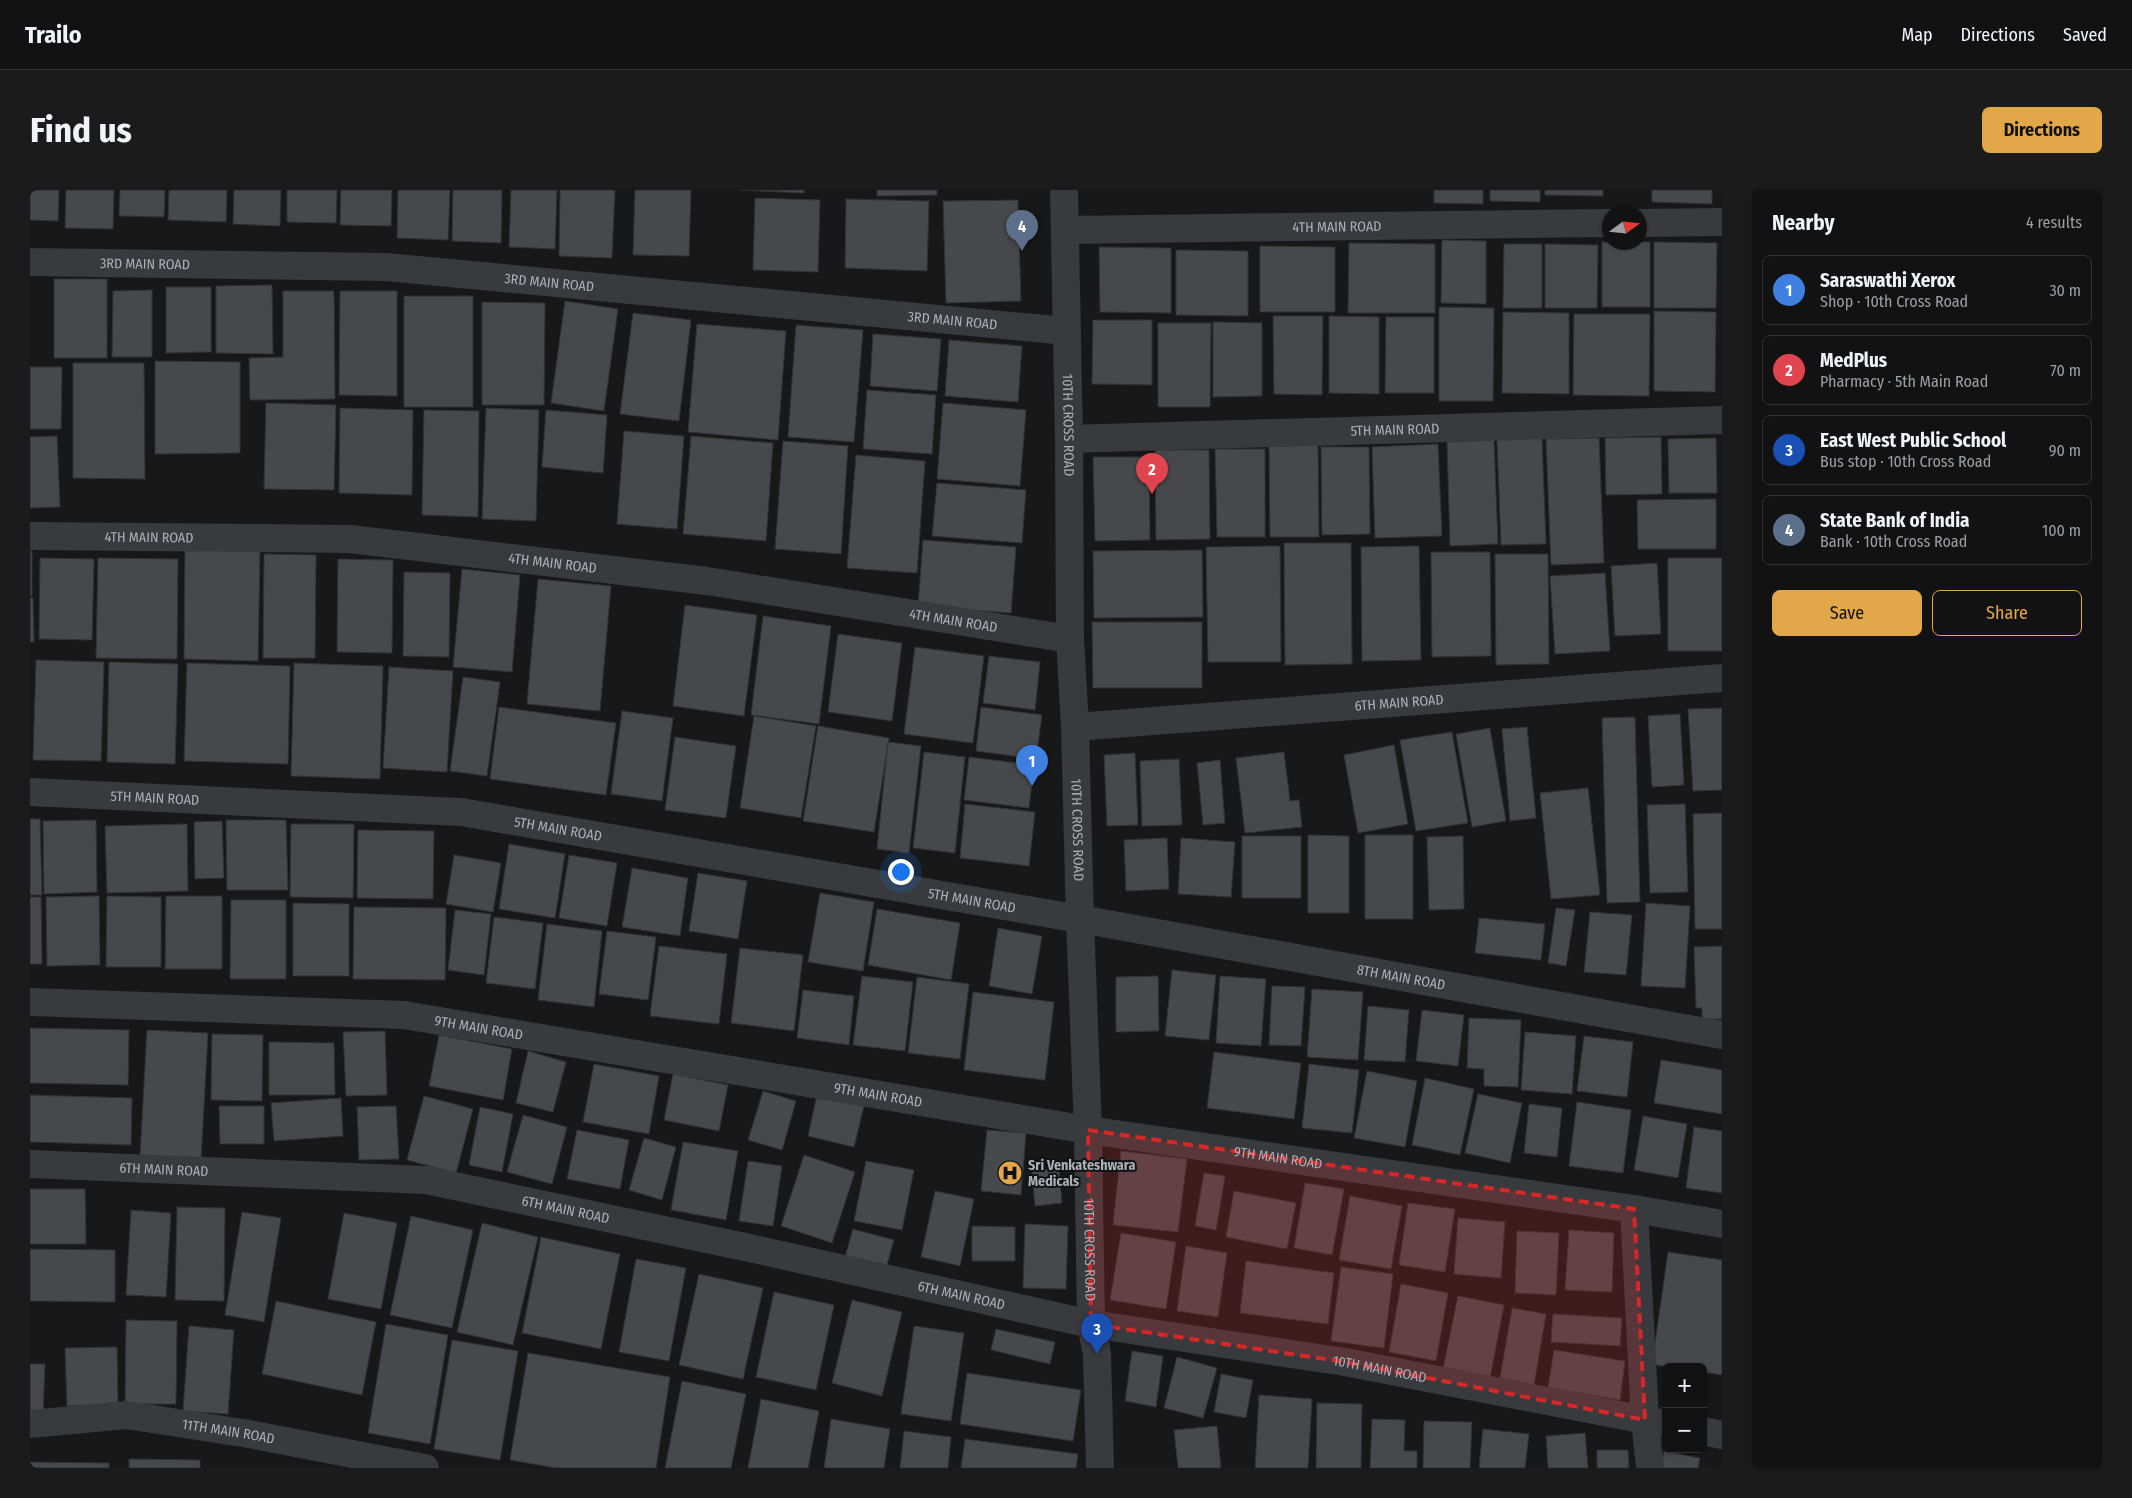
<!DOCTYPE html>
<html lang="en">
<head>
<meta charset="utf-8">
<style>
	:root { --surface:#121213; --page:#1b1b1c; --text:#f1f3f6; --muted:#9c9ea0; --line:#313233; --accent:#e1a748 }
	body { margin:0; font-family:"Fira Sans Condensed",sans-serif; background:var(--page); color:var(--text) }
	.controls { position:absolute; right:15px; bottom:15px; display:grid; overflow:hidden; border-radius:8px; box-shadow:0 1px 4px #0004 }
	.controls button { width:45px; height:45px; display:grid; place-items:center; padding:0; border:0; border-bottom:1px solid var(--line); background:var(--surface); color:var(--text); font:25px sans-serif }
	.compass { position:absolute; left:1572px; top:15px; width:45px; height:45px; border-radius:50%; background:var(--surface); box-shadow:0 1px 4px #0004; rotate:75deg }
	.you { position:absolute; left:870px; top:681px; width:18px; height:18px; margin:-12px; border:4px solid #fff; border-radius:50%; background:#1a73e8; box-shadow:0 0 0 8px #1a73e833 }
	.badge { display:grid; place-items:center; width:32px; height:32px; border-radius:50%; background:var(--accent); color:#fff; font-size:16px; font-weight:700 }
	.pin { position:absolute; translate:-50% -41px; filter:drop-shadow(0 1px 2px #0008) }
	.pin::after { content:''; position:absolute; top:26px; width:18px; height:15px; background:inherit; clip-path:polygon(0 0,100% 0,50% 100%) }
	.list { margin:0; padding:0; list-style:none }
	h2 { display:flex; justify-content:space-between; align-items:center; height:65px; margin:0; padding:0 20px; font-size:21px }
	h2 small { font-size:16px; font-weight:400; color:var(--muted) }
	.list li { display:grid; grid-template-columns:32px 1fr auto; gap:15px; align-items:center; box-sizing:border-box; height:70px; margin:0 10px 10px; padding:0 10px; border:1px solid var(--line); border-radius:8px }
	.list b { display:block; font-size:19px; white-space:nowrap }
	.list p { margin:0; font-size:16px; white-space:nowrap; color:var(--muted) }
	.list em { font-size:16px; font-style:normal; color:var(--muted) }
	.actions { display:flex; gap:10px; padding:15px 20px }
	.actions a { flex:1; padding:11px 0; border:1px solid var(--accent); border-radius:8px; text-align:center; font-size:18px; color:var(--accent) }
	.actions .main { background:var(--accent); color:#111 }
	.map { position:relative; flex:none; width:1692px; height:1278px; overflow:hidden; border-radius:8px }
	header { display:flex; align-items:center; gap:30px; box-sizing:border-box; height:70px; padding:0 25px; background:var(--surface); border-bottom:1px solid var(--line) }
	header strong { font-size:24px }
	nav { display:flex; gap:28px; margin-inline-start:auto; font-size:18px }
	.intro { display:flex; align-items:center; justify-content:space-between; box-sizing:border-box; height:120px; padding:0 30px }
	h1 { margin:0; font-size:35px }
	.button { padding:12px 22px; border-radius:8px; background:var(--accent); color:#111; font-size:18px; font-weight:700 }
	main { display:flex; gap:30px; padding:0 30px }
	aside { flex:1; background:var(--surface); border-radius:8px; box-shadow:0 1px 4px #0004 }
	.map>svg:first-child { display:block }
</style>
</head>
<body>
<header>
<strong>Trailo</strong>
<nav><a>Map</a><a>Directions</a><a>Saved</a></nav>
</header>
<div class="intro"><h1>Find us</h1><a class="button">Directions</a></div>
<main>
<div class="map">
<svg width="1692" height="1278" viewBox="0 0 1692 1278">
	<rect width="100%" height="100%" fill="#181819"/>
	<path fill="#47484c" stroke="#323235" d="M0,0h29l-1,31 -28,-1z
		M36,0h48l-1,39 -48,-1z
		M90,0h45l-1,27 -45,-1z
		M139,0h58l-1,32 -58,-2z
		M204,0h47l-1,36 -47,-2z
		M257,0h50l-1,33 -49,-1z
		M311,0h51l-1,36 -51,-1z
		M368,0h52l-2,50 -51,-2z
		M423,0h49l-1,53 -49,-2z
		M481,0h46l-2,59 -46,-2z
		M530,0h55l-3,68 -53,-2z
		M605,0h56l-2,66 -56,-1z
		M709,0h65v3z
		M847,0h60v5l-60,1z
		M1404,0h49v14l-49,-1z
		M1460,0h50v12l-50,-1z
		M1515,0h58v6l-58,-1z
		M1622,0h60v14l-60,-2z
		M725,8l65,2 -2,72 -65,-2z
		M816,9l83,2 -2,70 -82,-3z
		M988,10l3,101 -75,2 -3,-102z
		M1412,50l44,1v63l-45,-1z
		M1572,52h48v65h-48z
		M1624,52l63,1 -1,65h-62z
		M1319,53l86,1v69h-87z
		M1474,54h38v64h-39z
		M1515,54l53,1 -1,63h-52z
		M1230,56l75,1v65h-75z
		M1069,57l72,1v65l-71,-1z
		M1146,60l72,1v65l-72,-1z
		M24,89h53v79h-53z
		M242,95l1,69 -57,-1v-67z
		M136,97h45v65l-45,1z
		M122,100v67h-40l1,-66z
		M253,101h51l1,108 -85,1 -1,-42 34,-1z
		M310,101h57v105l-58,-1z
		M374,106h69v111h-69z
		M535,111l53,8 -14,102 -53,-8z
		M452,112l63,1 -1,102h-62z
		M1409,117l55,1 -1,93h-54z
		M1624,121l62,1 -1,80 -61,-1z
		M1473,122l66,1v81l-67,-1z
		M603,123l58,7 -12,101 -59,-7z
		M1544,124h76l-1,82 -76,-1z
		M1243,126h50l-1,79 -48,-1z
		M1299,126l50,1v77l-50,-1z
		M1356,127h48v76h-49z
		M1063,130h59v65l-60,-1z
		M1183,132l49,1v73l-49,1z
		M1128,133h53l-1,84h-52z
		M667,134l89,7 -8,109 -90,-8z
		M766,135l67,5 -9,112 -66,-5z
		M843,144l68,5 -4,52 -67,-5z
		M919,150l73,6 -4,56 -73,-6z
		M125,171l85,1v91l-85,1z
		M43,173h71l1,116 -72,-1z
		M0,177h32l-1,62h-31z
		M837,200l69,5 -4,59 -69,-5z
		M236,213l70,2 -2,85 -70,-1z
		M913,213l83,7 -6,76 -83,-7z
		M310,218l73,2 -1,85 -73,-2z
		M456,218l53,2 -3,111 -54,-2z
		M394,220l55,1 -1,106 -56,-2z
		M516,220l61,5 -4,58 -61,-6z
		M594,241l60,5 -7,93 -60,-5z
		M27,246l3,71 -30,1v-71z
		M661,246l82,7 -7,98 -83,-7z
		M1631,247l1,57 -56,1 -1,-57z
		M1512,248l4,106 -45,1 -4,-105z
		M1569,248l5,125 -53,2 -5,-126z
		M1686,248l1,55h-48l-1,-54z
		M1464,250l4,104 -48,2 -3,-104z
		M753,251l65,5 -7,108 -66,-5z
		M1408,254l4,92 -67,2 -3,-91z
		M1288,255l1,92h-49l-1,-91z
		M1291,257h48l1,87 -48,1z
		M1185,259h50v88h-48z
		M1125,260h54l1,89 -54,1z
		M826,265l69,6 -8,112 -70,-5z
		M1063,267h56l1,83 -55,1z
		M907,293l89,7 -4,53 -90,-7z
		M1686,309v50h-78l-1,-49z
		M893,350l93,7 -5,66 -93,-7z
		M1254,353h67l1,121 -67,1z
		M1250,356l1,116h-73l-2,-115z
		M1389,356l2,114 -59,1 -1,-114z
		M155,360l75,1 -2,110 -74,-2z
		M1172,360l1,67 -109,1 -1,-67z
		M0,361h2v45h-2z
		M1401,362h59l1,104 -59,1z
		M234,364l52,1 -1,103h-52z
		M1465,364h53l1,110 -53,1z
		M10,368l54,1 -2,81 -53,-1z
		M68,368l80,1 -1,100 -81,-1z
		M1638,368h54v93h-54z
		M308,369l55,1 -1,93 -55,-1z
		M1627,373l4,71 -46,2 -4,-70z
		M432,379l58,6 -8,97 -59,-5z
		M374,382l46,1 -1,84 -46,-1z
		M1575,383l5,78 -55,3 -5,-78z
		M508,389l73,7 -11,125 -73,-7z
		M0,408h3l1,44h-4z
		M655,415l72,10 -13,101 -71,-10z
		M733,426l68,10 -12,98 -68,-9z
		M1062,432h110v66h-109z
		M808,444l64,9 -10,78 -64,-9z
		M885,457l69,9 -11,87 -69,-9z
		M959,466l51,6 -5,48 -52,-7z
		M6,470l68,2 -3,99 -68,-1z
		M79,472l69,2 -3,100 -68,-2z
		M157,473l103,3 -2,98 -104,-3z
		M264,473l89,3 -3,113 -89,-3z
		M359,477l64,4 -6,101 -64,-4z
		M433,487l37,5 -13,94 -37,-5z
		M469,517l117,16 -10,72 -116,-16z
		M951,517l61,8 -6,44 -60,-8z
		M1692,518v82l-29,1 -5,-82z
		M592,521l51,7 -11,83 -51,-7z
		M1650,524l4,71 -32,2 -4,-71z
		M724,526l62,10 -15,92 -61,-10z
		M1605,527l5,185 -33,1 -5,-185z
		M788,536l71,12 -15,94 -71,-11z
		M1497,537l9,91 -26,3 -8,-92z
		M1460,538l16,93 -34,6 -16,-93z
		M1422,542l16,91 -52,8 -16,-91z
		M645,547l61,9 -10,72 -61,-8z
		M858,552l33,4 -12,107 -32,-4z
		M1364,555l14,79 -50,9 -14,-78z
		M894,562l41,5 -10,96 -42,-5z
		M1254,562l6,49 9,-1 3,27 -57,6 -9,-75z
		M1105,563l3,72 -31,1 -3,-71z
		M939,567l65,8 -5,43 -65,-8z
		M1149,569l3,66 -40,1 -2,-65z
		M1190,570l5,63 -22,2 -6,-62z
		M1558,598l12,107 -49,4 -11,-106z
		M935,614l70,8 -6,54 -69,-8z
		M1655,614l3,88 -38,1 -3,-88z
		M1692,623v116h-27l-2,-115z
		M0,629h10l2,76h-12z
		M66,630l1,72 -53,2 -1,-73z
		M196,630h60l2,70h-61z
		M192,631l2,57 -29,1 -1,-57z
		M157,634l1,67 -81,2 -2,-67z
		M261,634h63l-1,74 -63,-1z
		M328,640l76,1 -1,68 -76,-1z
		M1278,645l41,1v77h-41z
		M1335,645h48v84h-48z
		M1212,646h59v62h-59z
		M1433,646l1,73 -35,1 -2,-73z
		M1137,648l2,51 -43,2 -2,-51z
		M1151,648l54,4 -4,55 -53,-3z
		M479,654l56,10 -10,64 -56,-9z
		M424,665l47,8 -8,49 -47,-8z
		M539,665l48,8 -10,63 -48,-8z
		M602,678l56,10 -8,58 -58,-9z
		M668,683l49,8 -9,58 -49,-8z
		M790,703l54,9 -11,69 -55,-9z
		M69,706l1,69 -53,1 -1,-69z
		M77,706l54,1v70h-55z
		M136,706h56v73h-57z
		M0,707h11l1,67h-12z
		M201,710h55v79h-56z
		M263,713l56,1v72h-56z
		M1616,713l44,3 -5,82 -44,-2z
		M324,717l92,1 -1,72 -92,-1z
		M1526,718l19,2 -9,56 -18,-3z
		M847,719l83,14 -9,57 -83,-15z
		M425,720l36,4 -7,61 -36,-5z
		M1560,722l42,3 -6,60 -42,-3z
		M464,727l49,6 -8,66 -49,-6z
		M1449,728l66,6 -4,36 -66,-7z
		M517,734l55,7 -8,76 -56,-7z
		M968,738l44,8 -10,58 -43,-8z
		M577,741l49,6 -8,63 -49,-6z
		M629,756l68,8 -8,70 -69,-8z
		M1692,756v73h-20v-11h-6l-2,-61z
		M710,758l63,7 -9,76 -63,-8z
		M1142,780l44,5 -7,65 -44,-4z
		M832,786l51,6 -8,69 -52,-6z
		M1128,786l1,55 -43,1v-55z
		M1190,786l46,3 -5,67 -45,-3z
		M887,787l52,7 -9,75 -52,-6z
		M1242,796l33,1 -4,59 -32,-1z
		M1282,799l51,3 -5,68 -51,-3z
		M773,800l51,6 -5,49 -52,-7z
		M943,802l81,10 -9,78 -81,-10z
		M1338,816l41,4 -4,52 -41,-2z
		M1392,820l42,5 -6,51 -42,-5z
		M1439,828l52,2 -3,67 -34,-1v-17l-17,-1z
		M0,838l99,2 -1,55 -98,-2z
		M117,840l61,3 -7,127 -61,-4z
		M355,841l2,64 -41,1 -3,-64z
		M1495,842l51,4 -4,58 -51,-4z
		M182,844l51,1 -1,66 -51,-1z
		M409,845l73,14 -9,51 -74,-14z
		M1554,846l49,6 -6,55 -50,-6z
		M239,852l65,1 1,52h-66z
		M498,861l38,11 -13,50 -37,-9z
		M1184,862l87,11 -7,56 -87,-11z
		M1631,870l61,10v44l-68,-11z
		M564,874l65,12 -10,58 -66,-12z
		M1279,874l50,6 -7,63 -50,-5z
		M1337,881l50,10 -12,66 -51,-9z
		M643,884l55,11 -9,46 -55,-11z
		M1395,888l49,11 -14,66 -48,-10z
		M733,901l33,10 -14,49 -34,-10z
		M1448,904l44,9 -12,60 -45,-10z
		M0,905l102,3 -1,47 -101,-3z
		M787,905l47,11 -10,41 -46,-11z
		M394,906l49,13 -17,64 -49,-13z
		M311,908l2,38 -69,5 -3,-38z
		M1547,912l54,8 -8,63 -54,-7z
		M1499,914l33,4 -5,49 -33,-4z
		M189,916h45v38h-44z
		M366,916l3,53 -40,1 -2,-53z
		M450,917l33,7 -11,58 -33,-7z
		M493,925l44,12 -15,57 -45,-12z
		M1613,926l44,8 -9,54 -44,-8z
		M1664,937l28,4v62l-36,-5z
		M547,940l52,10 -9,49 -53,-10z
		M957,940l39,3 -5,62 -40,-4z
		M614,948l32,9 -14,53 -33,-10z
		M653,952l55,9 -12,69 -55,-10z
		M1091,961l66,8 -9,73 -65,-7z
		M774,965l51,17 -23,71 -51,-17z
		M718,971l34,5 -9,60 -34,-5z
		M836,971l48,9 -12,60 -48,-9z
		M1029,978l3,35 -27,3 -3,-35z
		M1174,983l21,3 -9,54 -21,-4z
		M1275,993l39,6 -12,66 -38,-7z
		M0,999h55l1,55h-56z
		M905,1001l39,8 -14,67 -39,-9z
		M1204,1001l62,12 -9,46 -61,-12z
		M1320,1006l52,10 -11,63 -52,-9z
		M1378,1013l47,6 -10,63 -46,-7z
		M147,1017l48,1 -1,93 -49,-1z
		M101,1020l40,3 -5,84 -40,-2z
		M212,1022l39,6 -17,104 -39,-7z
		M314,1023l53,10 -16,86 -53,-10z
		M381,1026l62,14 -21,98 -62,-13z
		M1428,1028l47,4 -4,56 -47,-4z
		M452,1033l56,14 -25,108 -56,-13z
		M995,1034l43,2 -2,63 -43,-1z
		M942,1036l43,1v34h-43z
		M823,1039l41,11 -8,28 -41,-11z
		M1539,1040l45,3 -2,59 -47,-2z
		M1487,1041l42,2 -3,62 -41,-2z
		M1091,1043l55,9 -10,67 -56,-9z
		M511,1047l79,17 -19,95 -79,-16z
		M1156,1056l41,7 -9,64 -41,-6z
		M0,1059l85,1v52l-85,-1z
		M1638,1062l54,8v115l-19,-3v-5h-36l-15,-3z
		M606,1069l50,9 -17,93 -50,-9z
		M1216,1071l88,12 -6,51 -88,-11z
		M1311,1077l52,7 -9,74 -53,-7z
		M669,1084l64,14 -20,91 -64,-14z
		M1371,1094l47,9 -12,68 -47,-9z
		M744,1102l60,13 -18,85 -60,-13z
		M1428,1106l46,9 -14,73 -47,-9z
		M822,1110l50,12 -20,84 -50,-13z
		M246,1111l100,21 -14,73 -100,-21z
		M1482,1118l34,6 -12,71 -34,-7z
		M1523,1124l69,4 -2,28 -69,-4z
		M96,1130l51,1 -1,83h-51z
		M356,1134l62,11 -18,109 -62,-11z
		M159,1136l45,4 -6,84 -45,-3z
		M884,1136l50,7 -13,88 -50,-7z
		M966,1139l59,13 -5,22 -59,-14z
		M422,1150l66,11 -18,109 -66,-11z
		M87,1157l1,58 -51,1 -2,-58z
		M1524,1160l71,11 -5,39 -72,-12z
		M1102,1161l31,5 -7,51 -31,-6z
		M498,1163l142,24 -14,91h-100l-46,-8z
		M1147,1167l40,11 -14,50 -39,-10z
		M0,1174h15l-2,52 -13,-1z
		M937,1183l114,17 -8,51 -113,-17z
		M1191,1184l32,6 -7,38 -32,-6z
		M652,1191l64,13 -15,74h-66z
		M1229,1205l53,4 -4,69h-53z
		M731,1209l58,12 -11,57h-60z
		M1287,1213l45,1 -1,64h-45z
		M801,1229l59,10 -6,39h-60z
		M1342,1229l33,1 -1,31h13v17h-47z
		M1394,1231l48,1 -2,46h-47z
		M1187,1236l4,42h-43l-4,-38z
		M1453,1239l46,5 -4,34h-46z
		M874,1241l47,6 -3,31h-48z
		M1555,1243l3,35h-40l-2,-32z
		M935,1249l113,15 -2,14h-115z
		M1567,1260h31l1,18h-32z
		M1634,1261l36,7 -2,10h-37z
		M99,1269l71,1v8h-71z
		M0,1272l79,1v5h-79z"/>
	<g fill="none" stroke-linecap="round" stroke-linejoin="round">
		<g stroke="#393a3e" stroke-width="28">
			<path id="s1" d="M1034,0l5,249 1,200 5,88 5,192 8,211 3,194 6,30 3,114"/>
			<path d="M1610,33l82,-1"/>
			<path id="s2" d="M1035,40l545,-7"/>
			<path id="s3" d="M0,72l356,5 680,64"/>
			<path id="s4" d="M1039,249l653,-19"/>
			<path id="s5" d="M0,346l320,3 357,42 363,58"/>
			<path id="s6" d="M1045,537l647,-49"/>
			<path id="s7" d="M0,602l431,20 619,107 642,116"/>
			<path id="s8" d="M0,812l374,13 684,115 546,79 88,15"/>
			<path id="s9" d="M0,974l396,16 319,67 346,77 254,38 321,62"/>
			<path d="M1604,1019l11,211 5,48"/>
			<path id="s10" d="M0,1234l96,-9 123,19 176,34"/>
			<path d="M1673,1241l19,4"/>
		</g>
	</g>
	<path fill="#d62828" fill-opacity="0.2" stroke="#d62828" stroke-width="4" stroke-dasharray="10 6" stroke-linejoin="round" d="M1058,940l546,79 11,211 -300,-58 -254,-38z"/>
	<defs>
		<symbol id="hospital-disc" viewBox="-11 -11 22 22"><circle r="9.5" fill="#e1a748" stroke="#131314"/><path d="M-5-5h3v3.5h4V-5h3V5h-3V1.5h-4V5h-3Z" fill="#111"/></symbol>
	</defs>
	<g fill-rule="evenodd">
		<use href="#hospital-disc" x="966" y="969" width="28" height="28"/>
	</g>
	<g text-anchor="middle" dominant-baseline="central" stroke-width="4" stroke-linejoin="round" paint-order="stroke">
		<g font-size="14" fill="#abb0b8" stroke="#131314">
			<text stroke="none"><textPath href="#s2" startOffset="272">4TH MAIN ROAD</textPath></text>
			<text stroke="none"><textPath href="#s3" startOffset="115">3RD MAIN ROAD</textPath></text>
			<text stroke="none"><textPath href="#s3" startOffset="520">3RD MAIN ROAD</textPath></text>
			<text stroke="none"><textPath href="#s3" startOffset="925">3RD MAIN ROAD</textPath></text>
			<text stroke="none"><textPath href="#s1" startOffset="235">10TH CROSS ROAD</textPath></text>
			<text stroke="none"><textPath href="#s4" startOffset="326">5TH MAIN ROAD</textPath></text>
			<text stroke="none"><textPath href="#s5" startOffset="119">4TH MAIN ROAD</textPath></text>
			<text stroke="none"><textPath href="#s5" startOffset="524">4TH MAIN ROAD</textPath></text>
			<text stroke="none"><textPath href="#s5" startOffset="929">4TH MAIN ROAD</textPath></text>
			<text stroke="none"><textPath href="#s6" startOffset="325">6TH MAIN ROAD</textPath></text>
			<text stroke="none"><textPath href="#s7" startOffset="125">5TH MAIN ROAD</textPath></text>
			<text stroke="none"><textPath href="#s7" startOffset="530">5TH MAIN ROAD</textPath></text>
			<text stroke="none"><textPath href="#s1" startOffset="640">10TH CROSS ROAD</textPath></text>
			<text stroke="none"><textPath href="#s7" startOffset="950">5TH MAIN ROAD</textPath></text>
			<text stroke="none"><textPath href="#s7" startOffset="1386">8TH MAIN ROAD</textPath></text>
			<text stroke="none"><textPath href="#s8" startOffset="450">9TH MAIN ROAD</textPath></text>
			<text stroke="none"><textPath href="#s8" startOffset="855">9TH MAIN ROAD</textPath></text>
			<text stroke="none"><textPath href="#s8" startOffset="1260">9TH MAIN ROAD</textPath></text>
			<text stroke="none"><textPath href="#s9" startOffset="134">6TH MAIN ROAD</textPath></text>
			<text stroke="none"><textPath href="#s9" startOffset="539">6TH MAIN ROAD</textPath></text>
			<text stroke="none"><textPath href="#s1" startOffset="1060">10TH CROSS ROAD</textPath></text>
			<text stroke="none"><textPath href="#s9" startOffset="944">6TH MAIN ROAD</textPath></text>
			<text stroke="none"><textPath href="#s9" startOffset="1369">10TH MAIN ROAD</textPath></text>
			<text stroke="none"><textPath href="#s10" startOffset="200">11TH MAIN ROAD</textPath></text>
		</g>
		<g font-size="14" font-weight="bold" fill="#abb0b8" stroke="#131314" text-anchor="start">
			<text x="998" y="975">Sri Venkateshwara<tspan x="998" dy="16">Medicals</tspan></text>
		</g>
	</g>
</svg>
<div class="controls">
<button>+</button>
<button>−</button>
</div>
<svg class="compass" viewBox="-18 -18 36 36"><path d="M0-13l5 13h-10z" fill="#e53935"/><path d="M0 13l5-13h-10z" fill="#9c9ea0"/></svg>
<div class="you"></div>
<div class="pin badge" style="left:1002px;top:596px;background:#3f7fe0">1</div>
<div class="pin badge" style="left:1122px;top:304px;background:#e0444e">2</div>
<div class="pin badge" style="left:1067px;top:1164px;background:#1a4fb4">3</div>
<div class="pin badge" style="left:992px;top:61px;background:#5c6f8a">4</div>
</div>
<aside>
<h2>Nearby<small>4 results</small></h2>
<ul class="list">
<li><span class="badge" style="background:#3f7fe0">1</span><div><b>Saraswathi Xerox</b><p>Shop · 10th Cross Road</p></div><em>30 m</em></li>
<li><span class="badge" style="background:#e0444e">2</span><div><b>MedPlus</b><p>Pharmacy · 5th Main Road</p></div><em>70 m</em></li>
<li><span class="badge" style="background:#1a4fb4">3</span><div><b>East West Public School</b><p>Bus stop · 10th Cross Road</p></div><em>90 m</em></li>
<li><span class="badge" style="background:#5c6f8a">4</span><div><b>State Bank of India</b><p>Bank · 10th Cross Road</p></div><em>100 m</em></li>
</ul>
<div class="actions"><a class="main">Save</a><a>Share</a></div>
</aside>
</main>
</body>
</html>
